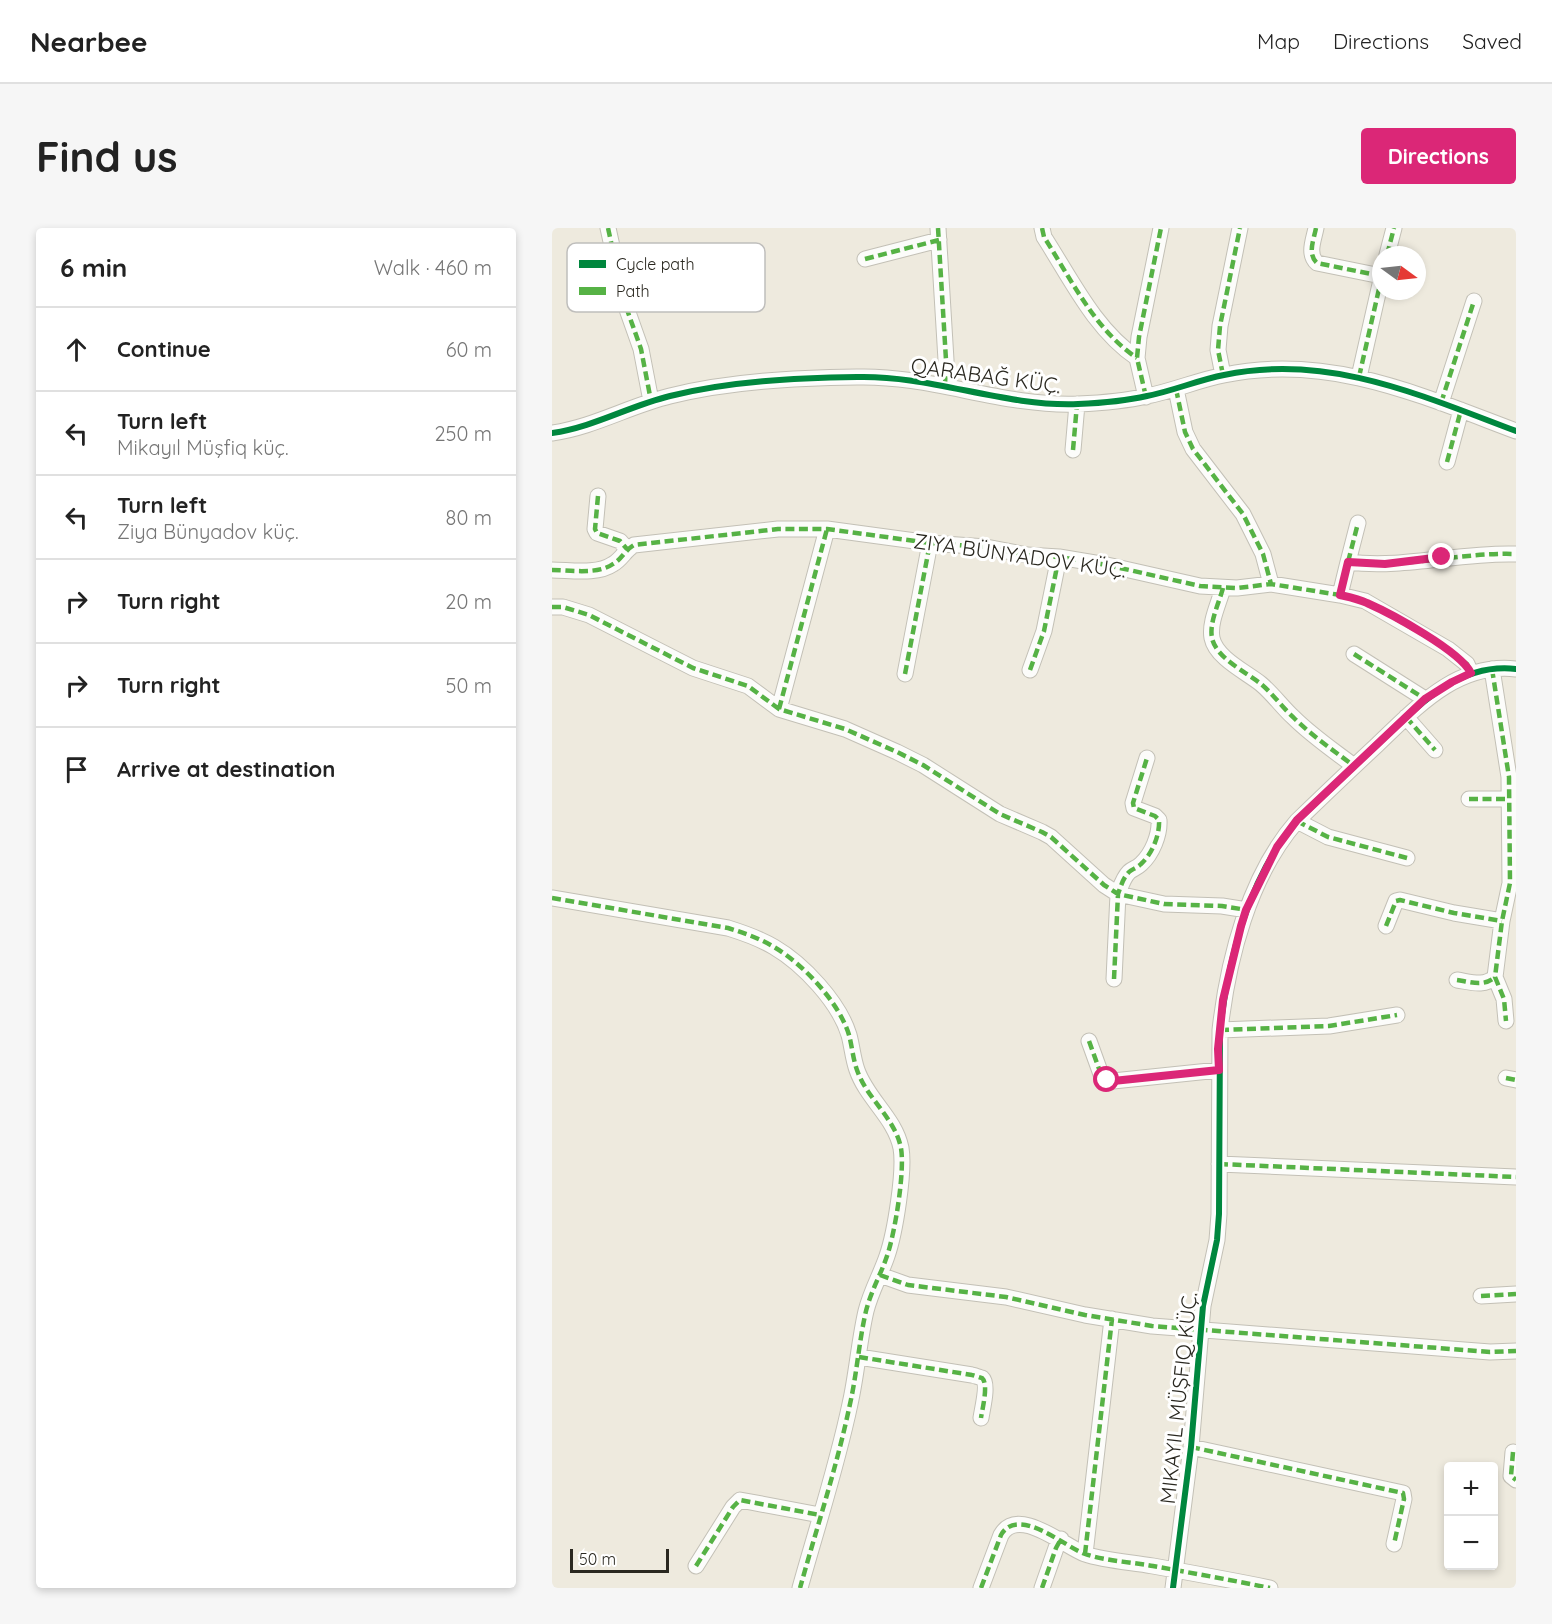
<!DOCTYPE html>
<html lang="en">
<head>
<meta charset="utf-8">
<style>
	:root { --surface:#fff; --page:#f6f6f6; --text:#222; --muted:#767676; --line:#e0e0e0; --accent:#db2777 }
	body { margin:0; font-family:Quicksand,sans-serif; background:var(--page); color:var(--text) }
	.controls { position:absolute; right:18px; bottom:18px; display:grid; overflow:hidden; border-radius:6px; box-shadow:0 3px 9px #0003 }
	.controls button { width:54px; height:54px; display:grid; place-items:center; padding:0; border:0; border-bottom:2px solid var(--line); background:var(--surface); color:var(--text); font:30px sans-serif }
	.compass { position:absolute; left:820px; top:18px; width:54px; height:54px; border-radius:50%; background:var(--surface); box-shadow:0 3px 9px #0003; rotate:105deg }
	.scale { position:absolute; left:18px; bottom:15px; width:99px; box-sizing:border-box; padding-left:6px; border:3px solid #2a2820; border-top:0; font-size:16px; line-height:21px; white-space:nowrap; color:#2a2820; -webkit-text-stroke:4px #fff; paint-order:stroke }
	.stop { position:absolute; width:18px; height:18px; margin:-14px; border:4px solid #db2777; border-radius:50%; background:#fff }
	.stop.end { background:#db2777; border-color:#fff; box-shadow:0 2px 6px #0008 }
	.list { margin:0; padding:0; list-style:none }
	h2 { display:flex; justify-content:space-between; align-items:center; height:78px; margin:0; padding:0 24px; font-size:26px }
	h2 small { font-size:20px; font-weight:400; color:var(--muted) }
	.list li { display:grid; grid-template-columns:39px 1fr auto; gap:18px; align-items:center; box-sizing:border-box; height:84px; padding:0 24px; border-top:2px solid var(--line) }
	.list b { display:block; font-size:22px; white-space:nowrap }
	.list p { margin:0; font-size:20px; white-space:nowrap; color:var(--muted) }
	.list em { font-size:20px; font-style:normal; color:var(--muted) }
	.icon { flex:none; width:33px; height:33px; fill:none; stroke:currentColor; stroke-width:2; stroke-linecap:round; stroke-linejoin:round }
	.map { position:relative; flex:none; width:964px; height:1360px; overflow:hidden; border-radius:6px }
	header { display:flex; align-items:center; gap:36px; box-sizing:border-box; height:84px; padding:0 30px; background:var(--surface); border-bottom:2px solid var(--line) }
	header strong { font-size:28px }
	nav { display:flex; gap:33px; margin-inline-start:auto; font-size:21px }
	.intro { display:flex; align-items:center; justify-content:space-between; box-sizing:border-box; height:144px; padding:0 36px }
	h1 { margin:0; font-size:42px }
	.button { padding:15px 27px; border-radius:6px; background:var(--accent); color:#fff; font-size:21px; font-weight:700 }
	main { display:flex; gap:36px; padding:0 36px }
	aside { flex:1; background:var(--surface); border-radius:6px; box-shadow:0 3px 9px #0003 }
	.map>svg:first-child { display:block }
</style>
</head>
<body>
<header>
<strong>Nearbee</strong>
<nav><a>Map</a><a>Directions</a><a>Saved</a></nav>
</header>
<div class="intro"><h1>Find us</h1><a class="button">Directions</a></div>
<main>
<aside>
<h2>6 min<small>Walk · 460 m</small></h2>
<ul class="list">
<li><svg class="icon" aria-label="ahead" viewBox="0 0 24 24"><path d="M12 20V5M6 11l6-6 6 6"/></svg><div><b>Continue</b></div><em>60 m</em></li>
<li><svg class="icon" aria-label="left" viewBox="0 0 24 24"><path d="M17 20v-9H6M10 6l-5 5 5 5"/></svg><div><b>Turn left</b><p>Mikayıl Müşfiq küç.</p></div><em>250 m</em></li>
<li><svg class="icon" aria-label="left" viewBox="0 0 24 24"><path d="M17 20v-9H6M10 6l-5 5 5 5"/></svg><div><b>Turn left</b><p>Ziya Bünyadov küç.</p></div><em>80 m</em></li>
<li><svg class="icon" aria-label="right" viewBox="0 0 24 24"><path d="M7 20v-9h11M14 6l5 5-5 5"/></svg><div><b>Turn right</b></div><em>20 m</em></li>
<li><svg class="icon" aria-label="right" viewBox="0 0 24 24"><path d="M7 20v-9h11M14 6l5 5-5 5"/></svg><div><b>Turn right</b></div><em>50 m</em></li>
<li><svg class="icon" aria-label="arrive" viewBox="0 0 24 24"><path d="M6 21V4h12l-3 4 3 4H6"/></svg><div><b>Arrive at destination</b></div></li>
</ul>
</aside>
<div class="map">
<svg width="964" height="1360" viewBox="0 0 964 1360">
	<rect width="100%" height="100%" fill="#eeeade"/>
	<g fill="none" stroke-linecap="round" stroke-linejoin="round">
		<defs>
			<path id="minor" d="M56,0l16,73 17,48 10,52
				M386,0l8,132 -1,25
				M490,0l2,9c27,42 51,93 93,121
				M764,0c-2,11 -9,26 1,35l64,13
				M835,27l7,-27
				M313,31l74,-19
				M671,147l-5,-25 2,-24 20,-98
				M807,149l22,-97
				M624,161l9,43 8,17 50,65 20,40 8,30
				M594,169l-9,-39 2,-21 22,-109
				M889,175l33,-102
				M0,205c42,-6 77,-27 118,-37 60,-15 125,-18 187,-19 75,-2 146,30 221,27 23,-1 47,-3 69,-8 26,-5 51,-16 77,-21 104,-22 196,20 292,56
				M521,222l4,-46
				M895,234l14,-52
				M46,268l-3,33 2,4 23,8 7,8
				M796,334l10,-39
				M0,342c18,0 45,5 61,-6 9,-5 12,-14 21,-19l144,-16h49l103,14 56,4 41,8 32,2 48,8 93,21 37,2 34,-4 69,11 25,6 83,48 19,15 4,9
				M671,360c-4,15 -14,35 -11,50 4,20 34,34 49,46 12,10 21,23 32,33 19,19 40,33 61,49
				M788,367l8,-33c56,7 112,-10 168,-8
				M0,379h11l26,8 104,53 55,18 31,23 66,20 52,23 26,13 77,49 42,18 9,5 53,48 14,9 46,10 58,2 25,4
				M802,426l71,45
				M940,441l17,108 1,106 -8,38 -7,56 9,22 2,22
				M478,442l14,-39 15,-74
				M353,446l25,-131
				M227,481l48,-180
				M854,489l29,33
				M917,571h39
				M745,593l31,16 79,21
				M0,670l176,30c16,5 31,10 46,19 29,17 65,55 75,88 3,11 4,24 8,35 10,29 38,48 44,78 4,23 -6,85 -14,108 -6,18 -16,35 -21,55 -7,30 -9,62 -16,93 -13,62 -33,123 -50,184
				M834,698l10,-25 4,-1 54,13 48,8
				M562,751l4,-85c3,-8 5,-16 11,-22 3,-3 8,-4 12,-8 11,-10 19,-29 18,-44l-4,-4 -21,-8 -1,-5 14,-45
				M905,752c14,2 27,7 38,-3
				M668,802l109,-4 68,-11
				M537,813l13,36 11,4 106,-11
				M954,850l10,2
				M667,936l297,13
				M328,1047l28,10 98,12 79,18 67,11 338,26 26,-1
				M929,1068l35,-2
				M307,1129l113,18c1,0 9,3 10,3 7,6 0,32 -1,40
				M639,1219l212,46 1,6 -10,45
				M961,1224l-2,24 5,4
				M533,1326l27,-235
				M144,1338l37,-59 7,-7 80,15
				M429,1360l20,-53c17,-30 64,12 84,19 21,7 46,8 68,12 39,7 78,14 117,22
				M490,1360l14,-40 5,-9
				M621,1360l18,-141 12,-141 14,-66 2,-26 1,-184c8,-71 29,-154 77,-209 27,-26 53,-51 80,-76 39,-37 80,-83 139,-76"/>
		</defs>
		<use href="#minor" stroke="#c3c0b6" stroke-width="17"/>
		<use href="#minor" stroke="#fcfcfa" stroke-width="15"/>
		<path stroke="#56b245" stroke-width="4.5" stroke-dasharray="9 4.5" stroke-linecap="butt" d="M56,0l16,73 17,48 10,52
			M386,0l8,132 -1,25
			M490,0l2,9c27,42 51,93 93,121
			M764,0c-2,11 -9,26 1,35l64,13
			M835,27l7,-27
			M313,31l74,-19
			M671,147l-5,-25 2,-24 20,-98
			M807,149l22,-97
			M624,161l9,43 8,17 50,65 20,40 8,30
			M594,169l-9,-39 2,-21 22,-109
			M889,175l33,-102
			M521,222l4,-46
			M895,234l14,-52
			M46,268l-3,33 2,4 23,8 7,8
			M796,334l10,-39
			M0,342c18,0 45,5 61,-6 9,-5 12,-14 21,-19l144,-16h49l103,14 56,4 41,8 32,2 48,8 93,21 37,2 34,-4 69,11 25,6 83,48 19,15 4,9
			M671,360c-4,15 -14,35 -11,50 4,20 34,34 49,46 12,10 21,23 32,33 19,19 40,33 61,49
			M788,367l8,-33c56,7 112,-10 168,-8
			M0,379h11l26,8 104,53 55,18 31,23 66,20 52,23 26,13 77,49 42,18 9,5 53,48 14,9 46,10 58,2 25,4
			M802,426l71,45
			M940,441l17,108 1,106 -8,38 -7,56 9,22 2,22
			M478,442l14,-39 15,-74
			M353,446l25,-131
			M227,481l48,-180
			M854,489l29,33
			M917,571h39
			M745,593l31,16 79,21
			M0,670l176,30c16,5 31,10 46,19 29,17 65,55 75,88 3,11 4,24 8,35 10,29 38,48 44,78 4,23 -6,85 -14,108 -6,18 -16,35 -21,55 -7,30 -9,62 -16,93 -13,62 -33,123 -50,184
			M834,698l10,-25 4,-1 54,13 48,8
			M562,751l4,-85c3,-8 5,-16 11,-22 3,-3 8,-4 12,-8 11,-10 19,-29 18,-44l-4,-4 -21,-8 -1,-5 14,-45
			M905,752c14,2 27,7 38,-3
			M668,802l109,-4 68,-11
			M537,813l13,36 11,4 106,-11
			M954,850l10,2
			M667,936l297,13
			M328,1047l28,10 98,12 79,18 67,11 338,26 26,-1
			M929,1068l35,-2
			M307,1129l113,18c1,0 9,3 10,3 7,6 0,32 -1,40
			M639,1219l212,46 1,6 -10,45
			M961,1224l-2,24 5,4
			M533,1326l27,-235
			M144,1338l37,-59 7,-7 80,15
			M429,1360l20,-53c17,-30 64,12 84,19 21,7 46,8 68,12 39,7 78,14 117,22
			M490,1360l14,-40 5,-9"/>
		<defs>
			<path id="cycleway" d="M0,205c42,-6 77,-27 118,-37 60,-15 125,-18 187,-19 75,-2 146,30 221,27 23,-1 47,-3 69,-8 26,-5 51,-16 77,-21 104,-22 196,20 292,56
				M621,1360l18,-141 12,-141 14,-66 2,-26 1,-184c8,-71 29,-154 77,-209 27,-26 53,-51 80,-76 39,-37 80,-83 139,-76"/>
		</defs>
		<use href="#cycleway" stroke="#fff" stroke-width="10"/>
		<use href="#cycleway" stroke="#00873e" stroke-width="6"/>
	</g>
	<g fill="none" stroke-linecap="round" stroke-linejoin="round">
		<path stroke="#db2777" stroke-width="8" d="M555,852l6,1 106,-11 -1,-21 5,-49 18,-74 5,-16 31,-63 20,-27 128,-121 27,-17 19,-9c-11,-22 -79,-59 -104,-70 -8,-4 -18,-6 -27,-8l8,-33 37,2 57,-7"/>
	</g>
	<g text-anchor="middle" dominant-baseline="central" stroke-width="6" stroke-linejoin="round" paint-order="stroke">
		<g font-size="21" fill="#2a2820" stroke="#fff">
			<text transform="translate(434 147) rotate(8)">QARABAĞ KÜÇ.</text>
			<text transform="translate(468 327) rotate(8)">ZIYA BÜNYADOV KÜÇ.</text>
			<text transform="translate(626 1170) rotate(-84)">MIKAYIL MÜŞFIQ KÜÇ.</text>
		</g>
	</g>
	<rect x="15" y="15" width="198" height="69" rx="9" fill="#fff" stroke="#bfbebc" stroke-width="1.5"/>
	<rect x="27" y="32" width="27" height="8" fill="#00873e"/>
	<rect x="27" y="59" width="27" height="8" fill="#56b245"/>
	<g font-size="16" fill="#2a2820">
		<text x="64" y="42">Cycle path</text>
		<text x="64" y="69">Path</text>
	</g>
</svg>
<div class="controls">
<button>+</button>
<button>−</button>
</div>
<svg class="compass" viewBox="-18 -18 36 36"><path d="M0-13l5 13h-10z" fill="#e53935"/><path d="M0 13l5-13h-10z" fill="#767676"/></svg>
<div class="scale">50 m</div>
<div class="stop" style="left:555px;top:852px"></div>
<div class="stop end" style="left:890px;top:329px"></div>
</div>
</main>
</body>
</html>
